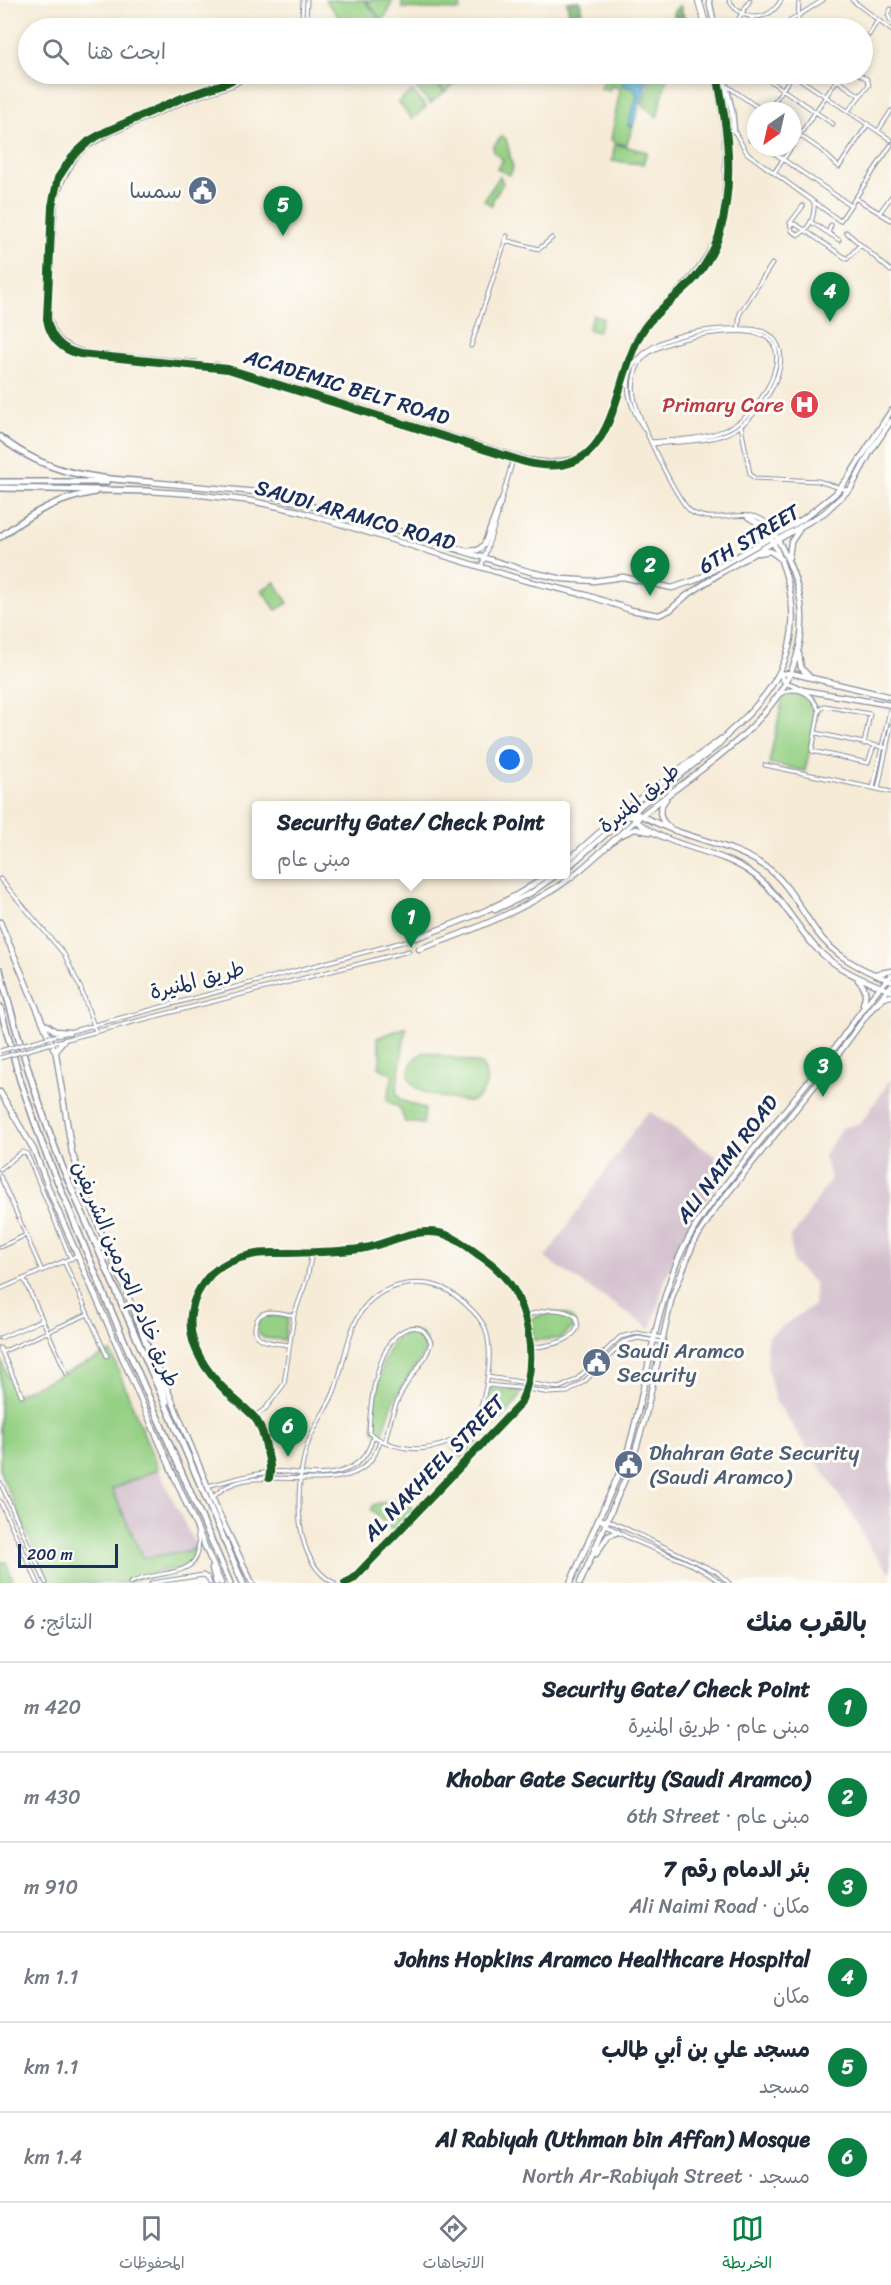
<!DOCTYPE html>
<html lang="ar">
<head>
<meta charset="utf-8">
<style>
	:root { --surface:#fff; --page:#f6f6f7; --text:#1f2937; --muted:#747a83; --line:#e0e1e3; --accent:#0b8043 }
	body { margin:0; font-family:Sriracha,"Playpen Sans Arabic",sans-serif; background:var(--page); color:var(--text); direction:rtl }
	.compass { position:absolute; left:747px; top:102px; width:54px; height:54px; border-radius:50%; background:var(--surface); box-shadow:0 3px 9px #0003; rotate:214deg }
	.scale { position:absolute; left:18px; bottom:15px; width:100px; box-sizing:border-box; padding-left:6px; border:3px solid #1b2f5e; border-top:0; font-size:16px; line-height:21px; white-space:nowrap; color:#1b2f5e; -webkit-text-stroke:4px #fdfcf7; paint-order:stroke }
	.you { position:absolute; left:510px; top:760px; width:21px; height:21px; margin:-15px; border:4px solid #fff; border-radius:50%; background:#1a73e8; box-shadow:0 0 0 9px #1a73e833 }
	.badge { display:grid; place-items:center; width:39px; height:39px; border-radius:50%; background:var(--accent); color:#fff; font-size:20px; font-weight:700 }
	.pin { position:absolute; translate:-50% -50px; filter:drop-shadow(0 2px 3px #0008) }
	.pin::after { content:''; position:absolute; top:32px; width:21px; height:18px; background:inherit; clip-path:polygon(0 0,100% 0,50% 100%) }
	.popup { position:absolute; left:252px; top:801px; width:318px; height:78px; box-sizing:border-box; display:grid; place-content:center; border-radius:6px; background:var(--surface); filter:drop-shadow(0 2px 4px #0005); font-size:20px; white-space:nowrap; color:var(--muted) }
	.popup b { font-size:22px; color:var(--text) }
	.popup::after { content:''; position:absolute; left:50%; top:100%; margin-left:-12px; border:12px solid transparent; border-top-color:var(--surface) }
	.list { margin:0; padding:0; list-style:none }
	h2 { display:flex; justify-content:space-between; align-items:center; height:78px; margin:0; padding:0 24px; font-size:26px }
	h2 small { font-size:20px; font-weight:400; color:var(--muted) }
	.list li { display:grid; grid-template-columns:39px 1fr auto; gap:18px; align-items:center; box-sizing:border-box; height:90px; padding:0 24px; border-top:2px solid var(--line) }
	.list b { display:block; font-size:22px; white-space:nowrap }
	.list p { margin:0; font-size:20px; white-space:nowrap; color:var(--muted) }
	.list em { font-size:20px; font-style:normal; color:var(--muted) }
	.icon { flex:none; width:33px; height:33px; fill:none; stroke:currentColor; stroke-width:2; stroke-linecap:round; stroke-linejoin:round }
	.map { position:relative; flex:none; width:891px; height:1583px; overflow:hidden; direction:ltr }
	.search { position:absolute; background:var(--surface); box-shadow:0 3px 9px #0003; left:18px; right:18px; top:18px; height:66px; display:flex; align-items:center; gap:15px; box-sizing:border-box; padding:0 21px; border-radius:33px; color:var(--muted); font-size:22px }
	.sheet { height:618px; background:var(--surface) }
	nav { display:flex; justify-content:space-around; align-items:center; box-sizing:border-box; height:84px; border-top:2px solid var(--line); background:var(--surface); font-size:16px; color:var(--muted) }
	nav a { display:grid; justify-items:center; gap:3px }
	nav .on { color:var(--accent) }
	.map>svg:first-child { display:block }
</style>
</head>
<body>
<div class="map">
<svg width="891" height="1583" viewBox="0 0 891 1583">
	<rect width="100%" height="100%" fill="#fdfcf7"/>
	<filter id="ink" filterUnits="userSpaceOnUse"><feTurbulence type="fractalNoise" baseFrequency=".0167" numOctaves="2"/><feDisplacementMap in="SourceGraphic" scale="12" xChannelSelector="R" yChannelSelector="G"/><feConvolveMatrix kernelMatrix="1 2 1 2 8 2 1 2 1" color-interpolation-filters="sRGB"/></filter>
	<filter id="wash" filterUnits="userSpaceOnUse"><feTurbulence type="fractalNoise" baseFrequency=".008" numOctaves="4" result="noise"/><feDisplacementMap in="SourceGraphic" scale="24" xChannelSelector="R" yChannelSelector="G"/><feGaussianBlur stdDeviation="1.35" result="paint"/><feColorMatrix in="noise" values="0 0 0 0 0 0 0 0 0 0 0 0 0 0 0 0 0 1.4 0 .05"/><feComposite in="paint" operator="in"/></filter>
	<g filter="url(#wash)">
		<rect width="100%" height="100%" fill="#f6ebd7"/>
		<path fill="#d1bdcb" d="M891,1079v495l-22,-27 -14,-28 -80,-119 -8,-35 -1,-20 3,-10 45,-30 1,-21 -22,-21 -3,-26 11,-12 30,-47 -7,-22 17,-28 20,-5z
			M650,1112l65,44 3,13 7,6 -20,26 -27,44 -15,41 -12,43 -106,-71 98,-141z
			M158,1469l38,78 -2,1v2l-51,9 -31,-71z"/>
		<path fill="#95d084" stroke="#588071" stroke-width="1.5" d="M325,0h39l17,22 -8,6h-25z
			M366,0h26l-3,11 -7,9z
			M402,0h58v10l-58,-2z
			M416,74h12l16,18 -14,12 -21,-25z
			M431,74h21l6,7 -13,11z
			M606,74h17v11l12,4 2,8 -9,28 5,2 -7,19 -15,-6 9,-52 -9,-2 -2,5 -9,-3z
			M653,74h15l-11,43 -15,-13z
			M412,91l14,16 -14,12 -14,-17z
			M502,136l4,3 7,29 -3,7 -13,-6 6,-9 -9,-8 -1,-5z
			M615,144l32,8 -4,12 -31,-3z
			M500,176l3,7 -10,16 -1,7 -8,-6z
			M593,315l10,3 -5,14 -10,-3z
			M275,582l13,21 -12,7 -14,-20z
			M793,694l15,3 10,13 -13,61 -36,-8 14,-65z
			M406,1027l-10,66 5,7 24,9 -2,15 -18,-2 -5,-14 -13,-8 6,-25 -14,-8 2,-13 -4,-16z
			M426,1052l55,12c10,15 6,31 -11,38 -20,-4 -68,-5 -60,-35 3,-8 9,-13 16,-15z
			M552,1312l14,2 8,6v7l-15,12 -25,1 -5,-21z
			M264,1315h7l17,3 -4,22 -20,-2 -5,-4c-4,-7 -2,-15 5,-19z
			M412,1331l8,1 7,9c-2,19 -19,33 -28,50 -8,14 -12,30 -17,45l-9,-6c1,-24 6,-77 26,-94 3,-3 9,-4 13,-5z
			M111,1352l47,117 -46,20 31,69 50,-8v-2l3,-1 -2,14 -8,6 -30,5 -29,11h-78l-49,-111v-114l16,37z
			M489,1389l33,2 -6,12 -54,55 -11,-11c19,-16 35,-33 38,-58z
			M399,1497l6,2 9,10 -22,21 -21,-20 2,-5z
			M0,1562h6l8,21h-14z"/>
		<path fill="#78b272" stroke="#4a7068" stroke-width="1.5" d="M580,1l2,12h-9v9l-3,-1 -3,-19z
			M680,5l4,12h-3l-3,9h-2l-2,-2v-13z"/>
		<path fill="#5fbcdd" stroke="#3d769e" stroke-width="1.5" d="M623,74h26l-16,52 -5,-1 9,-28 -2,-8 -12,-4z"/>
	</g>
	<g filter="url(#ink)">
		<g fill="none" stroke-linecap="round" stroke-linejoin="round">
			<defs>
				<path id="minor" d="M697,0l8,28
					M700,0l8,28
					M729,0c12,22 40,23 52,0
					M799,0l-1,21 3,7
					M852,0l39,30
					M891,9l-3,6 3,6
					M751,17l3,6 8,5
					M298,28l4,-9 1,-19
					M302,28l4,-9 1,-19
					M733,28l17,-28
					M784,28l6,-7 33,-21
					M869,35l9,-15
					M244,74l-18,9 -44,15 -77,34 -16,9 -17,16 -14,21 -6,28 -5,113c3,18 14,31 33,35l148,15 297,93c97,25 84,-83 120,-135 11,-15 26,-26 39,-38 16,-13 31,-38 36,-57 15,-52 7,-107 -3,-158
					M760,74l73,50
					M792,74l99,66
					M828,74l32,22
					M727,86l36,25
					M768,111l25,-37
					M848,111l21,-26 -2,-6 -8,-5
					M792,130l29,20 18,17 29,-43
					M734,131l13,22 93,68 51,-76
					M878,131l13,-20
					M750,140l6,1
					M765,147l85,58
					M774,173l67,-99
					M855,198l36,22
					M803,206l-13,17 2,8 7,4c12,-8 16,-19 15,-33
					M880,212l11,-15
					M811,222l28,18
					M790,223l7,2 50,34 13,-14
					M846,232l45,39
					M828,233l3,-8
					M505,240l34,9 13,-11
					M738,331l2,-18 32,-49
					M471,346l36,-110
					M197,362l-111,-10c-25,-7 -34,-16 -37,-42l7,-111 8,-21 12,-20 11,-11 21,-12 81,-35 45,-15 17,-11
					M215,364l17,4
					M253,374l274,85 24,3 23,-4
					M741,426l9,48 4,4 64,3 29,9
					M645,430c-47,-70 15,-97 77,-101 16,0 37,-3 49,7 18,16 7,42 -3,59 -32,50 -61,44 -115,49
					M651,442c43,-4 83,-2 109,-42 6,-9 12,-18 14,-28 4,-12 5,-25 -6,-34 -22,-16 -102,0 -122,17 -12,10 -15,31 -11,46 4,19 43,104 58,112 28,14 65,-14 82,21
					M594,443c24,-32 25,-74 43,-109 14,-25 39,-38 56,-60 10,-13 20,-27 25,-43 5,-12 5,-27 6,-40 3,-43 -2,-75 -10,-117
					M500,505l14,-49
					M759,522l12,15
					M481,568l17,-54
					M779,695c18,-12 34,-1 40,16
					M819,711l-7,40 56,12 6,-17
					M819,711l5,-5 46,8 -6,30
					M816,733l71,15
					M765,765l126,27
					M873,788l18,-83
					M878,789l13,-63
					M0,879l64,75 17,35 15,43
					M50,1037l356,-96
					M52,1043l357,-92
					M0,1169l22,-17 5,2 44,105
					M0,1176l42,95
					M0,1247l26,-12
					M64,1261l43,95
					M24,1279l43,95
					M0,1289l78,-34
					M524,1316c19,-5 35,-11 52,1l2,9c-7,19 -31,18 -48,23
					M0,1338l42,-18
					M289,1345c-13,-2 -40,-2 -33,-22 1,-5 3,-8 9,-10 8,-3 19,1 28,2
					M0,1348l22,48
					M2,1352l86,-38
					M488,1377l71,11 17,-8 44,-43 17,-4 26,5
					M487,1385l41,4 21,4 19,-1 17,-11 38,-39 15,-4 24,4
					M254,1417l12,-9 18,-24 10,-69 13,-36 5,-27
					M269,1478c3,-9 0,-18 -2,-27 -2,-10 -4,-21 -10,-30 -8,-12 -20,-18 -29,-28 -22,-21 -41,-48 -37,-79 2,-16 9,-28 20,-40 11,-10 26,-16 40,-19 10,-3 22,-2 32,-2 27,-1 55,0 82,-5 26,-5 52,-22 79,-14 13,4 24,13 35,21 7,5 15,10 21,17 31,32 39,93 20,132l-167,175 -8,4
					M0,1482l46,101
					M207,1486c22,-5 42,-12 64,-14 12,-2 22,1 33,2 31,3 62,-4 69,-38
					M213,1498c39,-48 148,16 167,-57
					M0,1501l38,82
					M599,1519l9,1 109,52 12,11
					M600,1520c36,29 86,34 121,63
					M130,1583c30,-15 78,-2 67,-50
					M151,1583l52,-8 4,2 3,6
					M334,1583c-42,-22 -39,-94 -28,-133 5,-21 20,-38 28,-58 16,-42 13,-96 68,-107 12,-3 29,-2 41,3 14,7 36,26 42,40 5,14 5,31 3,45 -2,16 -5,35 -14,48 -25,34 -72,35 -105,12 1,-29 8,-97 41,-105 12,-3 16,5 21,14 -4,18 -18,30 -27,46 -10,17 -15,35 -19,54"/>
				<path id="major" d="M709,0l6,28
					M723,74l9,36 2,21
					M150,482l107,10 107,28 88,28
					M148,491l45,3 59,7 46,10 225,69 63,15 45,15 28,5 11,-5 16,-14 36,-24 102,-59 27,-25 20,-37 20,-30
					M748,517l10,6 6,8v5l-4,5
					M462,551l69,21 32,7 31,2 29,-4 49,11 24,-8 107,-61 32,-25 13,-16 43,-67
					M467,551l11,-1 6,-5 16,-42
					M759,553l11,-2 11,8
					M789,557l2,-15 8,-12
					M799,654l2,14 9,9
					M780,674l5,8 18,8 88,15
					M780,674l11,-1 100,24
					M729,733l-12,13 -77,60 -6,7v6c32,29 81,29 116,53 29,19 43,51 66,76 21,22 47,32 75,43
					M727,734c67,-56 84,-114 45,-194
					M666,799c-8,10 -8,20 3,28
					M621,835l14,-6 15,3
					M566,862l62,-55 93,-68
					M566,869l58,-51 14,-4c13,6 25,13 38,17 31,11 66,18 93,38 21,17 32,41 47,62 19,26 46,39 75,50
					M495,910l36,-17 27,-19
					M0,922l56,132 16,99 29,79 34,81
					M416,938c47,-17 92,-34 133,-64
					M419,949c48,-16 97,-36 140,-63 30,-20 55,-48 83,-71 50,-41 122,-82 149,-143 21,-49 10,-89 -14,-134
					M876,974l15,-3
					M858,980c8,7 9,15 5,24
					M877,1004l7,-6 7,-2
					M47,1025l8,6 14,1
					M56,1054l1,-6 7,-8
					M0,1092l34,58 18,47 169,386
					M154,1357l66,159 32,67
					M625,1460c21,-65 26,-135 52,-198 17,-42 48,-76 76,-112 24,-29 47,-59 71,-88 23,-29 41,-61 67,-86
					M632,1462l13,-44 27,-121 22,-55 21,-33 105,-130 49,-67 22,-26
					M596,1554l12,-18 10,-4
					M212,1569l4,14
					M570,1583l52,-116
					M580,1583l49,-113"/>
				<path id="highway" d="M0,437c48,38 91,41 150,45
					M0,482h106
					M0,488l148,3
					M0,537c31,-24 56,-38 95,-45
					M450,547l16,4
					M0,970c17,66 37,132 62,196l181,417
					M0,1007l20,73 23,66 63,153 124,284
					M135,1312l32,90"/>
			</defs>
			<use href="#minor" stroke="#888d9a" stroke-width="5"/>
			<use href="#major" stroke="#888d9a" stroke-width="7"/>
			<use href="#highway" stroke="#888d9a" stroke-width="8"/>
			<use href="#minor" stroke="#fff" stroke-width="3"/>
			<use href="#major" stroke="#fff" stroke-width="4.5"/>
			<use href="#highway" stroke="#fff" stroke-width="5"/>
			<defs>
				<path id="minor-bridge" d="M0,1051l50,-14
					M0,1058l52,-15"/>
			</defs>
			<use href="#minor-bridge" stroke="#888d9a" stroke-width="5" stroke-linecap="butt"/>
			<use href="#minor-bridge" stroke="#fff" stroke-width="3"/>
			<defs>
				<path id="cycleway" d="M244,74l-18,9 -44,15 -77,34 -16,9 -17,16 -14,21 -6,28 -5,113c3,18 14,31 33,35l148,15 297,93c97,25 84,-83 120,-135 11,-15 26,-26 39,-38 16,-13 31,-38 36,-57 15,-52 7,-107 -3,-158
					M269,1478c3,-9 0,-18 -2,-27 -2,-10 -4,-21 -10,-30 -8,-12 -20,-18 -29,-28 -22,-21 -41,-48 -37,-79 2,-16 9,-28 20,-40 11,-10 26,-16 40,-19 10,-3 22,-2 32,-2 27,-1 55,0 82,-5 26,-5 52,-22 79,-14 13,4 24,13 35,21 7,5 15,10 21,17 31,32 39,93 20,132l-167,175 -8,4"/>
			</defs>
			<use href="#cycleway" stroke="#fdfcf7" stroke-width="11"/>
			<use href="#cycleway" stroke="#1b5e20" stroke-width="8"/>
		</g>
	</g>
	<defs>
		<symbol id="civic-disc" viewBox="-11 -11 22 22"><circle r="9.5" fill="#5c6f8a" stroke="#fdfcf7"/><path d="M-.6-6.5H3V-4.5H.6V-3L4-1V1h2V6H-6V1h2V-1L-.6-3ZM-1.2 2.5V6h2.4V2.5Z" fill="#fff"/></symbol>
		<symbol id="hospital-disc" viewBox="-11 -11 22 22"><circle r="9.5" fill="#e0444e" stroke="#fdfcf7"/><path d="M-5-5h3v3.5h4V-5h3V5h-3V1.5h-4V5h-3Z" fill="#fff"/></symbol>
	</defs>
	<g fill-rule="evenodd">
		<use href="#civic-disc" x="186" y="174" width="33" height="33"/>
		<use href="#hospital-disc" x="788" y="388" width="33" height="33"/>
		<use href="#civic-disc" x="580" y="1346" width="33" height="33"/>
		<use href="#civic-disc" x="612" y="1448" width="33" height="33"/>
	</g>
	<g text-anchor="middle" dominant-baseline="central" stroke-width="6" stroke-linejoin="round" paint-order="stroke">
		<g font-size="21" fill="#4e5e75" stroke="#fdfcf7" text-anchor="start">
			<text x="182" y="191" text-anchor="end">سمسا</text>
			<text x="617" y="1351">Saudi Aramco<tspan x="617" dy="24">Security</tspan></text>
			<text x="649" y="1453">Dhahran Gate Security<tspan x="649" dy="24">(Saudi Aramco)</tspan></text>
		</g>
		<g font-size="21" fill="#1b2f5e" stroke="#fdfcf7">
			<text transform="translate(347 387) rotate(17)">ACADEMIC BELT ROAD</text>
			<text transform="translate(355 515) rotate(16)">SAUDI ARAMCO ROAD</text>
			<text transform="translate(749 539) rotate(-31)">6TH STREET</text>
			<text transform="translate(639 798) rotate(-39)">طريق المنيرة</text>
			<text transform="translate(197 980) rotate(-15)">طريق المنيرة</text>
			<text transform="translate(727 1159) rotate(-53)">ALI NAIMI ROAD</text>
			<text transform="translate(126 1274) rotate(67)">طريق خادم الحرمين الشريفين</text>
			<text transform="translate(434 1468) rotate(-46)">AL NAKHEEL STREET</text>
		</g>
		<g font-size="21" fill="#be3a42" stroke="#fdfcf7" text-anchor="end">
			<text x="784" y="405">Primary Care</text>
		</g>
	</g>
</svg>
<svg class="compass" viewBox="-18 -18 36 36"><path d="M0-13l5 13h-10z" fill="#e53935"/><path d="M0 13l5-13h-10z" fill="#747a83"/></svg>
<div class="scale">200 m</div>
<div class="you"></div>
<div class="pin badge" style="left:411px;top:948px">1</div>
<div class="popup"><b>Security Gate/ Check Point</b>مبنى عام</div>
<div class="pin badge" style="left:650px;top:596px">2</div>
<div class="pin badge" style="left:823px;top:1097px">3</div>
<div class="pin badge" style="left:830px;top:322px">4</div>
<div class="pin badge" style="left:283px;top:236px">5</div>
<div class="pin badge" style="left:288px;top:1457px">6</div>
<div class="search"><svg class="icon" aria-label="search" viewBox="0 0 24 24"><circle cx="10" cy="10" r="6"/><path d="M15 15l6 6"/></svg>ابحث هنا</div>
</div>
<section class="sheet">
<h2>بالقرب منك<small>النتائج: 6</small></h2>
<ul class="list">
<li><span class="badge">1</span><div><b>Security Gate/ Check Point</b><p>مبنى عام · طريق المنيرة</p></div><em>420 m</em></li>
<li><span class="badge">2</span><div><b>Khobar Gate Security (Saudi Aramco)</b><p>مبنى عام · 6th Street</p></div><em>430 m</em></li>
<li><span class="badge">3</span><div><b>بئر الدمام رقم 7</b><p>مكان · Ali Naimi Road</p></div><em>910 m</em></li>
<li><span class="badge">4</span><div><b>Johns Hopkins Aramco Healthcare Hospital</b><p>مكان</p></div><em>1.1 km</em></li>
<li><span class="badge">5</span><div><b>مسجد علي بن أبي طالب</b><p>مسجد</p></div><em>1.1 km</em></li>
<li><span class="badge">6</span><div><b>Al Rabiyah (Uthman bin Affan) Mosque</b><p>مسجد · North Ar-Rabiyah Street</p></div><em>1.4 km</em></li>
</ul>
</section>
<nav>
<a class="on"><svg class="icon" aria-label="map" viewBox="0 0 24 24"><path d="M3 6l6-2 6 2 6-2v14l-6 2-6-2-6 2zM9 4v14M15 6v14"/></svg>الخريطة</a>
<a><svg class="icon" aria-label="directions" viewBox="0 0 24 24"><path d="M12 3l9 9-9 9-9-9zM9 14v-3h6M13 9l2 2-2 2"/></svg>الاتجاهات</a>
<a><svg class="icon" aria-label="saved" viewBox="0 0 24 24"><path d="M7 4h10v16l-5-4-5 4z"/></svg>المحفوظات</a>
</nav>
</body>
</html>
